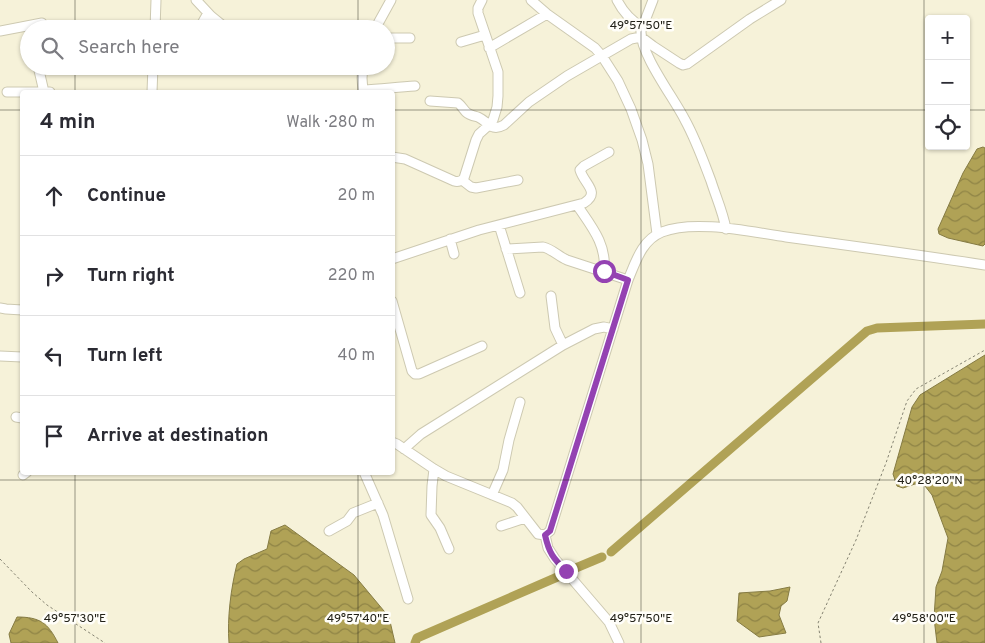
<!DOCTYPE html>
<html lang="en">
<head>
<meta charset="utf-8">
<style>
	:root { --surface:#fff; --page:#f2f2f3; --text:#2b2b33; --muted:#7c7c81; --line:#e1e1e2 }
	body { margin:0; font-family:Overpass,sans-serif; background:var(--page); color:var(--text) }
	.controls { position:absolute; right:15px; top:15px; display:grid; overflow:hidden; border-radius:5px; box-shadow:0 1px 4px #0004 }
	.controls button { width:45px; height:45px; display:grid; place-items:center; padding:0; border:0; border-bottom:1px solid var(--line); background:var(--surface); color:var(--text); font:25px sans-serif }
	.stop { position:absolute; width:15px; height:15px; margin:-11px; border:4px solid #9442b2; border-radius:50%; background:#fff }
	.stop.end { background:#9442b2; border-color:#fff; box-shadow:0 1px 5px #0008 }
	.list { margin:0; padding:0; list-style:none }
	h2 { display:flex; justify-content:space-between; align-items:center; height:65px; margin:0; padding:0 20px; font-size:21px }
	h2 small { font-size:16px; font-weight:400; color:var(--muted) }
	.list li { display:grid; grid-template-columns:32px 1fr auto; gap:15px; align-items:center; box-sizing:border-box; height:80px; padding:0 20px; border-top:1px solid var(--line) }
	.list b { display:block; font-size:19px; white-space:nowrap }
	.list em { font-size:16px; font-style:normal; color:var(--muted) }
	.icon { flex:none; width:28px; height:28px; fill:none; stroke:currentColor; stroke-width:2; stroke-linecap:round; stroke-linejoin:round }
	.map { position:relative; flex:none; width:985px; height:643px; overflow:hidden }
	.search { position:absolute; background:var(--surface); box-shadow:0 1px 4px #0004; left:20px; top:20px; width:375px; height:55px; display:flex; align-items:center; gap:12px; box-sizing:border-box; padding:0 18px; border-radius:28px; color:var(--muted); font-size:19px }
	.panel { position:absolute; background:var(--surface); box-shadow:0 1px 4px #0004; left:20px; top:90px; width:375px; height:385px; border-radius:5px }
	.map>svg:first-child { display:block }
</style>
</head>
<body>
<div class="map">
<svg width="985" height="643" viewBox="0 0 985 643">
	<defs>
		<pattern id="water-waves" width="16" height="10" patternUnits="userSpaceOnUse" patternTransform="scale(1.25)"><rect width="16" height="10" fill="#b0a256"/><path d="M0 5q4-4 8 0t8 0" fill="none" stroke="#8f8446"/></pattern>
	</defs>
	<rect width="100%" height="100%" fill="#f6f2d9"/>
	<path fill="url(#water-waves)" stroke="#857b43" d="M983,147l2,1v96l-2,2 -35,-8 -9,-4 -1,-5 25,-56 14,-24z
		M985,355v288h-48l-3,-25 2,-31 6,-16 6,-33 -16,-43 -7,-9 -10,-2 -12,4 -6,-2 -4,-12 19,-67 8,-12z
		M285,525l69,50 35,42 6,26h-166c-2,-25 2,-55 8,-79l7,-5 23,-10 4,-18z
		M790,587l-3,14 -6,5 -2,9 7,18 -27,4 -22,-16 2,-28 31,-2z
		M17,617c23,0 31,6 41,26h-47l-2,-9z"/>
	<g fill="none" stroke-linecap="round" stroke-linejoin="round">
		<path stroke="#b0a256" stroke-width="9" d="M611,552l256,-221 10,-3 108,-4
			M571,570l31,-13
			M415,643l2,-5 145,-63"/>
		<defs>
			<path id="minor" d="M196,0l15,16 16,13
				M531,0l16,14 48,34 7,8 16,25 13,28 11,31 6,24 9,70
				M617,0c6,12 13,20 25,27
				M653,0l-12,31c-1,23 33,67 44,89 11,20 18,40 26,61 5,16 12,31 15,48
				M155,29l1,-29
				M199,29l9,-16
				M375,29l16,-29
				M0,31l42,-8
				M386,38h24
				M461,42l24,-7
				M489,48l58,-34
				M38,66l6,26
				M363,66l-1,12 1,14
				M363,90c18,-1 35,-3 52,-4
				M7,92h43
				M152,92l1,-26
				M430,101l28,2c4,3 5,6 8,9 3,3 8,4 12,5 11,5 13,15 26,8l25,-23 38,-26 64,-37 10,-2 12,9 26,17 4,2 4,-1 63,-45 31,-19
				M392,157l13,2 49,22c4,1 8,0 10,-3l12,-38 3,-6 10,-9 4,-5 4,-13 1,-11v-24l-20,-59v-5l4,-8
				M462,180l9,7 5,1 42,-8
				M577,205c14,21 30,39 27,66
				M499,225l21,68
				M450,239l4,15
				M506,249l37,-2c9,2 15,9 24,13l61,20
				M392,259l87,-29 105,-27c17,-11 0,-19 -4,-33l4,-4 25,-14
				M551,296l4,32 8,17
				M392,301l20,70 3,3h4l63,-28
				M0,308l6,1 16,1
				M0,356l22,1
				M16,417l6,1
				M392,442l5,2 37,25 12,7 66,27 5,4 21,27 7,1
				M404,449l17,-15 142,-89 31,-16 10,-2 9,2
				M434,469l-2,17 -1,29 9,13 9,21
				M364,472l19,43 25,84
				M23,475l4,-3
				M492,495l11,-25 6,-30 11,-38
				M501,526l24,-8
				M329,531l18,-10 6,-8 25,-10
				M545,535l5,-4 78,-251c8,-19 14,-40 34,-48 33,-13 89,0 124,5 67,9 133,18 199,28
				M545,535l3,13 7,11 54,63 10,21"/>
		</defs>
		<use href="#minor" stroke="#cdc9b1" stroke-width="11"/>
		<path stroke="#858372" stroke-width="1" stroke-dasharray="2.5 2.5" stroke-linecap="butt" d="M0,559l32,33 15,13 58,38
			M821,643l-3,-20 38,-83 30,-77 21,-62 9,-12 69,-39"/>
		<use href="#minor" stroke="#fff" stroke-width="9"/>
	</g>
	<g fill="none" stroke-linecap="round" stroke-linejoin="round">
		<path stroke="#9442b2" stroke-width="6" d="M566,571c-13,-13 -17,-18 -21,-36l5,-4 78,-251 -24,-9"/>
	</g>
	<path fill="none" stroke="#222118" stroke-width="1" stroke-opacity="0.45" d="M75,0v29M358,0v29M641,0v643M924,0v643M75,66v26M358,66v26M0,110h22M392,110h537M966,110h19M75,472v171M358,472v171M0,480h985"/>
	<g font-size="12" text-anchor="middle" fill="#222118" stroke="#fffef9" stroke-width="5" stroke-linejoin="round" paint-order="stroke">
		<text x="641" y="29">49°57'50"E</text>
		<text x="930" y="484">40°28'20"N</text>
		<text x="75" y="622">49°57'30"E</text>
		<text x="358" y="622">49°57'40"E</text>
		<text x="641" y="622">49°57'50"E</text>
		<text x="924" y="622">49°58'00"E</text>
	</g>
</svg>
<div class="controls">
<button>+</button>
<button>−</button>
<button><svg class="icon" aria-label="locate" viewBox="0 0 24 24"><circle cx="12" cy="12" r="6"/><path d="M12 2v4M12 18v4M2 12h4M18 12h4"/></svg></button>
</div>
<div class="stop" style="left:604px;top:271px"></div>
<div class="stop end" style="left:566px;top:571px"></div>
<div class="search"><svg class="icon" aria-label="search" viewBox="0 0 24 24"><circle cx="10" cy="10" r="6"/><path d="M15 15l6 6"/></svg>Search here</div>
<section class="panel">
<h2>4 min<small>Walk · 280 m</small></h2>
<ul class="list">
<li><svg class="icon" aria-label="ahead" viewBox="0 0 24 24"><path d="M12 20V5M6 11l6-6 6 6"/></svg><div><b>Continue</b></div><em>20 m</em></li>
<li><svg class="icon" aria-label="right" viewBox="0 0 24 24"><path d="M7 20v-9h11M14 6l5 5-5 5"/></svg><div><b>Turn right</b></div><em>220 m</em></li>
<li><svg class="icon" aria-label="left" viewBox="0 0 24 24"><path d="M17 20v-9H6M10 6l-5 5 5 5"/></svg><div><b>Turn left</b></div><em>40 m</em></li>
<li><svg class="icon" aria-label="arrive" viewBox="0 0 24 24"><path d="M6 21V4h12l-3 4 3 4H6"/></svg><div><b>Arrive at destination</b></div></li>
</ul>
</section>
</div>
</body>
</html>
